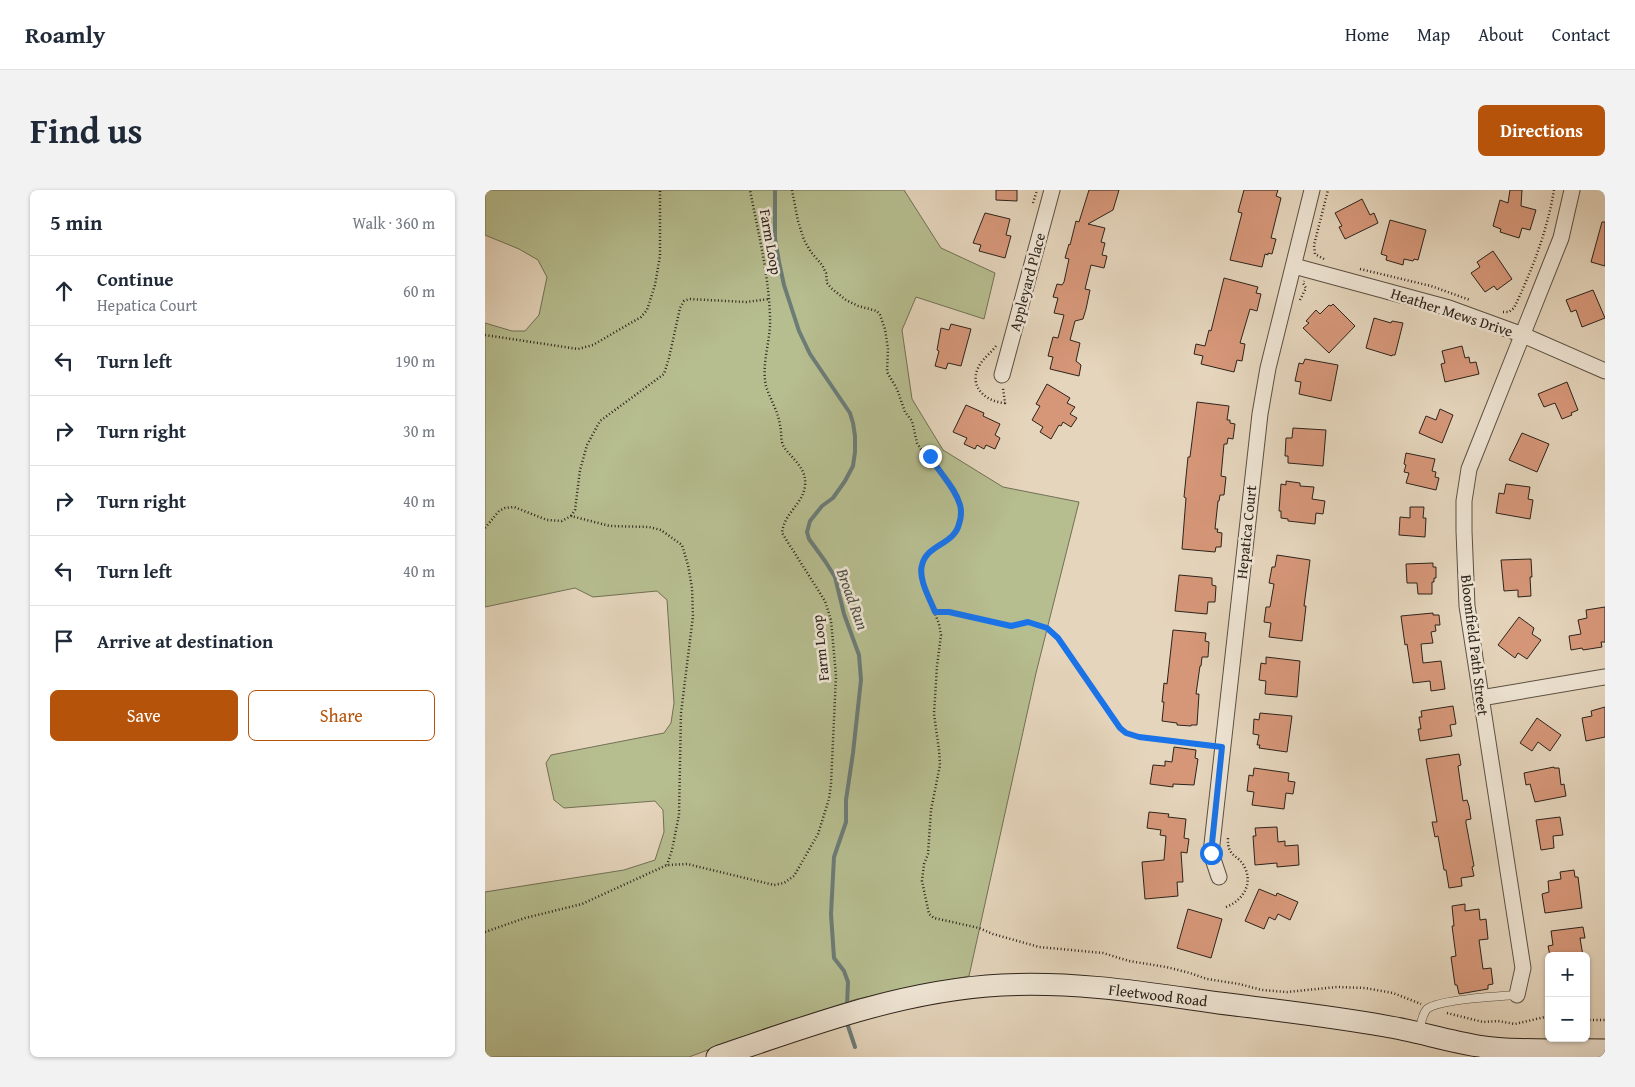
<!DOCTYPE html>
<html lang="en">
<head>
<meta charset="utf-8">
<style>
	:root { --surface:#fff; --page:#f2f2f3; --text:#1f2937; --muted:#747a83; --line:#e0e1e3; --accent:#b45309 }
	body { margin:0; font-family:"Gentium Book Plus",serif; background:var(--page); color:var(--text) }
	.controls { position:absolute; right:15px; bottom:15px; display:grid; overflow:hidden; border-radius:8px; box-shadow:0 1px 4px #0004 }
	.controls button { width:45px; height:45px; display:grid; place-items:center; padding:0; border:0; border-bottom:1px solid var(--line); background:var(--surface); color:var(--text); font:25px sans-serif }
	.stop { position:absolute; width:15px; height:15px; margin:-11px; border:4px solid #1a73e8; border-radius:50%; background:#fff }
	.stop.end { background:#1a73e8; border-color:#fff; box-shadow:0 1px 5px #0008 }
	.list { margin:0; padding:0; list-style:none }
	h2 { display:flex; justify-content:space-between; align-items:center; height:65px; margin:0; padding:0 20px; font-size:21px }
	h2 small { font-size:16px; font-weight:400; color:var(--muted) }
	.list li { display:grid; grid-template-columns:32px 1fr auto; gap:15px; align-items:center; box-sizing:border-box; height:70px; padding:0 20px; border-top:1px solid var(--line) }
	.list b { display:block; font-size:19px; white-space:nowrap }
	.list p { margin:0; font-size:16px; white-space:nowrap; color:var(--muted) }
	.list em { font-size:16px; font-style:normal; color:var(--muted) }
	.actions { display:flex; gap:10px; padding:15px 20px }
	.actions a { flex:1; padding:11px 0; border:1px solid var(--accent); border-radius:8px; text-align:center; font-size:18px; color:var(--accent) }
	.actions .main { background:var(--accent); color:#fff }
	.icon { flex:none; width:28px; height:28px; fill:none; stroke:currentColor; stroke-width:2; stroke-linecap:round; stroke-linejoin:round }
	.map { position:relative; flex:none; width:1120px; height:867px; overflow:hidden; border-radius:8px }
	header { display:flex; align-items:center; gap:30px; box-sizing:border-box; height:70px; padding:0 25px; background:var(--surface); border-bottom:1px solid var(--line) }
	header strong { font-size:24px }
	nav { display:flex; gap:28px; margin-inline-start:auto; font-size:18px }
	.intro { display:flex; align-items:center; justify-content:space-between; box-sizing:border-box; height:120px; padding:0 30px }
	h1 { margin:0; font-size:35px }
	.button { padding:12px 22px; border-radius:8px; background:var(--accent); color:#fff; font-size:18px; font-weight:700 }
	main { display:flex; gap:30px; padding:0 30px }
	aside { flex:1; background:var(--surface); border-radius:8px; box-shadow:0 1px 4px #0004 }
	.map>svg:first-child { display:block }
</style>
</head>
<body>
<header>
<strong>Roamly</strong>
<nav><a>Home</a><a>Map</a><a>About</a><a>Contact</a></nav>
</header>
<div class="intro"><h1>Find us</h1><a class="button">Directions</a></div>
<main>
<aside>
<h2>5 min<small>Walk · 360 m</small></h2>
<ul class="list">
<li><svg class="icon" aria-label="ahead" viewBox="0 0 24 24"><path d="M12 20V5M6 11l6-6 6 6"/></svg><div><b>Continue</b><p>Hepatica Court</p></div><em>60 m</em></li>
<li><svg class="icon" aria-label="left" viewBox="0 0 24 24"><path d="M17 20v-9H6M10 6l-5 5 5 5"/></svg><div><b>Turn left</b></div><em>190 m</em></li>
<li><svg class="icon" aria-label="right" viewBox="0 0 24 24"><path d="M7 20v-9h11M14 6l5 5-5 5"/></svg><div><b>Turn right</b></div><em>30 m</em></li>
<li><svg class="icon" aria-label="right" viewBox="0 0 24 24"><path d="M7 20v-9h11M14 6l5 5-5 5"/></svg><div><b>Turn right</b></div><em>40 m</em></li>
<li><svg class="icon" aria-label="left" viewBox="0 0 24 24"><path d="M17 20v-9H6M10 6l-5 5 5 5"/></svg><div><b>Turn left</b></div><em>40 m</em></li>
<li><svg class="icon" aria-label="arrive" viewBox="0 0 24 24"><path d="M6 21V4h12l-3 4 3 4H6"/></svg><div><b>Arrive at destination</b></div></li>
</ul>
<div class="actions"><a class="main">Save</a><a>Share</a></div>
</aside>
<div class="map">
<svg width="1120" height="867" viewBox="0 0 1120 867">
	<rect width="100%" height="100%" fill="#e5d5bc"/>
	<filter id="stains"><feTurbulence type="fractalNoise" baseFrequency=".004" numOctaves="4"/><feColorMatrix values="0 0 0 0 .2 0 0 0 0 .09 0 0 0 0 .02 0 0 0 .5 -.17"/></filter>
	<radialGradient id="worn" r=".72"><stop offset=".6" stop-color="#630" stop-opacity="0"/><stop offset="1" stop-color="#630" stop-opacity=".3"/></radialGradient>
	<path fill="#b6bd8f" stroke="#727055" d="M0,0h419l37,58 54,25 -11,46 -68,-22 -14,33 10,69 31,51 60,37 76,15 -43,171 -67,303 -112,23 -93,30 -75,28h-204v-165l139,-22 31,-10 9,-28 -1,-22 -8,-9 -91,7 -10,-8 -8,-37 5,-8 113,-22 7,-10 3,-20 -7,-103 -10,-9 -64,6 -18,-9 -90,19v-284l27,8h13l14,-16 8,-38 -9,-17 -19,-11 -34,-14z"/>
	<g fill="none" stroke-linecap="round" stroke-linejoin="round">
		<path stroke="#6c7c77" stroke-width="4" d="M290,0v48l4,24 5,23 15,46 11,23 40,59 3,10 2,13v16l-2,14 -8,15 -12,17 -11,8 -12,15 -3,11 2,7 16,22 10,16 9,37 15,41 2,25 -8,73 -7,47v22l-12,35 -3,57 3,44 10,13 4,11 -1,24
			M363,831v5l7,21"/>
	</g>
	<path fill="#d69779" stroke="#2d231b" d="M511,0h21v11l-21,-1z
		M604,0h30l-6,20 -25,14 17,4 -4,14 4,1 -3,12 5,1 -3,12 -13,-3 -6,24 5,1 -4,19 -3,10 -8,2 -5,19 10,3 -4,18 5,4 -2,11 -29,-7 3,-12 -5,-1 5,-19 5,1 6,-23 -10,-2 4,-15 -5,-1 4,-13 5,1 2,-3 5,-23 -4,-1 4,-14 1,1 6,-24 3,1z
		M759,0h34l-2,6 5,2 -10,40 5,1 -4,15 -4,-1v2l-3,-1 -3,13 -32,-7 12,-47 -4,-1z
		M1025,0h12l-1,16 15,4 -6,20 -8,-2 -3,10 -19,-6 1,-3 -8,-3 7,-26 8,3z
		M877,9l8,16 4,-2 4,10 -33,16 -6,-12 3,-1 -7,-13z
		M500,23l25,6 -4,16 5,1 -6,22 -26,-7 2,-6 -8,-2z
		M905,30l36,10 -8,30 -4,-1 -1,2 -9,-2 -1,6 -17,-5 1,-4 -6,-2z
		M1117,32h3v44l-14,-4z
		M1008,61l19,28 -15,11 -3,-4 -9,6 -14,-19 9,-6 -3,-5z
		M739,88l34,9 -2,6 5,1 -4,17 -7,-2 -10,34 5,1 -3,17 -5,-1 -3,12 -33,-8 2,-8 -9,-2 2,-10 9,2 4,-16 2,1z
		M1108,100l12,28 -23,9 -6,-17 -5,2 -5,-12z
		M848,114l22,22 -26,27 -26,-25 6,-5 -3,-2 10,-11 4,4 9,-9 2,1z
		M889,128l17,5 1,-2 11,2 -8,32h-3v1l-26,-8z
		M466,134l20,5 -10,37 -13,-3 -2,6 -11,-3 4,-15 -2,-1 4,-22 8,2z
		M977,156l3,12 4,-1 1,6 6,-1 3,12 -34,8 -4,-18 4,-1 -3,-12z
		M820,169l33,6 -7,36 -32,-7 2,-12 -6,-1 4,-18 4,1z
		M1082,192l11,28 -7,3 1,2 -10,4 -7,-16 -11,4 -6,-13z
		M562,194l23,14 -3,5 8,4 -5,7 7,4 -6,9 -8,-5 -2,4 -2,-1 -8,14 -11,-7 3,-5 -11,-7 8,-14 -4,-2z
		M712,212l32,4 -2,14h3v3l5,1 -2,15 -5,-1 -1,6h-3l-3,32 5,1 -2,18h-4l-1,6h-1l-3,28h3l-1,3 5,1 -1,14h-5l-1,5 -33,-3 4,-51 -2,-1 4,-40h2z
		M481,215l18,8 -1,3 17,8 -5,11 5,3 -5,11 -9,-4 -2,4 -7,-4 -2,4 -11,-5 3,-6 -14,-6z
		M955,219l13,6 -11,28 -23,-10 7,-17 10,4z
		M808,238l33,2 -3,36 -35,-3v-7h-3l1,-18h6z
		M1037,243l27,11 -12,28 -28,-12z
		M921,263l29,6 -3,12 4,1 -1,5 4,1 -3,12 -30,-7 3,-10 -5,-1 2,-7 -2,-1z
		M801,291l14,2v3l14,1 -2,12 13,2 -2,13 -7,-1 -1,11 -27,-3v-2l-7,-1v-7h-2l2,-27 5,1z
		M1021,294l24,3 -2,12 5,1 -3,19 -34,-6 3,-20 5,1z
		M925,317h14l-1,11h3l-1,19 -26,-2 1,-18 10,1z
		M792,365l33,5 -6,46h2l-4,35 -33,-4 2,-14 -7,-1 2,-15h4l4,-23 -5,-1 3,-16h3z
		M1046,369l1,18h-2l1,19 -13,1v-7l-14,1 -3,-31z
		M948,373v4h3v11h-2v4h-2v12h-14l-1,-11h-10l-1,-19z
		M694,385l33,3v7l4,1 -1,16h-7l-1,12 -32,-3z
		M1120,417v35h-4l1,5 -19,3 -1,-2 -11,2 -2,-14 12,-2 -3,-14 9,-2 -1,-8z
		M948,423v2h6l1,10h-5l1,6 -5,1 2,11 -12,1 2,19 18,-2 4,28 -14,2 -1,-10 -17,2 -6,-39 -2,1 -4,-29z
		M1034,427l15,11 -2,6 9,6 -14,19 -9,-6 -3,5 -17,-13z
		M688,440l33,3 -1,8 4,1 -1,15h-6l-1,9h-1l-4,28h3l-2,31h-6v1l-14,-1v-2l-15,-2 2,-19h-2l2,-19 3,1z
		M781,467l34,4 -3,36 -32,-3 1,-13 -7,-1 2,-17 5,1z
		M968,516l3,18 -6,1 2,11 -32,5 -2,-12h3l-2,-12h3l-1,-6z
		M1120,517v30l-19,4 -4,-23 10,-2 -1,-5z
		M775,523l32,3 -5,36 -28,-4 1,-3h-3l2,-10 -6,-1 1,-15 5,1z
		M1052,528l24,17 -11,16 -12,-9 -6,9 -12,-8z
		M689,557l22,3 -1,8 3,1 -4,26 -21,-1v3l-23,-3 3,-19 12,1v-5l7,1z
		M974,564l2,11 -3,1 5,35 4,-1 2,6 2,13 -5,1v3l8,43 -2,1 2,9 -13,2 1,8 -13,2 -3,-18h-2l-6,-34 -3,1 -3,-15h5l-11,-63z
		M1069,577v1h5l2,17 3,-1 2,12 -31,6 -5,-18 -4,1 -2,-12z
		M769,578l35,5 -1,8 7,1 -2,12 -7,-1 -2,16 -32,-4 2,-13 -7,-1 2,-16 4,1z
		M664,622l20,2 -1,3 18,2 -2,19 5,1 -2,14 -6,-1 2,30h-6l1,14 -33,3 -3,-37 22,-2 2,-24 -6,-1 1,-5 -14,-2z
		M1075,627l3,18 -10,1 1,12 -13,2 -5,-30z
		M792,637l1,15 7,-1v5l13,-1 1,20 -22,2v-4l-22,2 -2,-29h3l-1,-8z
		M1089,680l1,7h3l4,31 -37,5 -3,-19 7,-2 -1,-11 13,-2 -1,-7z
		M774,699l17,7 1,-3 21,9 -8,18 -12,-6 -3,6 -6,-3 -5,12 -19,-8z
		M980,714v7l14,-2 1,11 6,-1 2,20 -9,1 4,29 8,-1 2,16 -5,1v4l-29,5 -2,-9h-2l-4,-28 5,-1 -4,-30h2l-2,-20z
		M703,719l34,10 -11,39 -34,-10z
		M1098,737l2,11h-5l3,18h-33l-2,-10 5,-1 -2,-14z"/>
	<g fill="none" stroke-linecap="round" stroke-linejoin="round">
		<defs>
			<path id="service" d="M934,841c2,-6 3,-17 8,-22 12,-10 73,-13 90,-14"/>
			<path id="minor" d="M809,76l155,42 74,27 82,36
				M517,185l50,-185
				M996,508l124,-21
				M734,687l-8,-24 49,-439 8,-46 44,-178
				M1032,805l6,-27 -56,-362 -3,-75v-30l5,-32 92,-231 11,-48"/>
			<path id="secondary" d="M232,867c93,-32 187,-67 285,-72 73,-4 145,8 217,18 55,7 111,13 166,23 31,5 62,15 93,20 40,6 86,3 127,4"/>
		</defs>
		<use href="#service" stroke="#5b5043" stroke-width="9"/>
		<use href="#minor" stroke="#5b5043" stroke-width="17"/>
		<use href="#secondary" stroke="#2d231b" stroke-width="23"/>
		<path stroke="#2d231b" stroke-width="2.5" stroke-dasharray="1 2.5" stroke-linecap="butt" d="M307,0l6,31 6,19 7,12 11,13 4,8 1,10 4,5 15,12 12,6 19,5 3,4 5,14 3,20 -1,23 10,17 8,23 7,9 5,22 5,8 8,5 26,39 5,12 1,9 -4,14 -7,8 -24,15 -5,12 -1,9 2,8 16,42 2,11 -4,31 -3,48 5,36 1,15 -9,45 -3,44 -4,10 -2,17 7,33 5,4 45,10 14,6 46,13 64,6 26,8 37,6 24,6 17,6 32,5 23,6 25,2 50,-5 28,1 28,5 28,11
			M548,13l4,-13
			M839,69l-9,-5 -1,-9 14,-55
			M875,79l71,17 39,14
			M815,110l6,-12 -3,-5 1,-2
			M1018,122h6l5,-4c18,-38 33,-76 40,-118
			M0,145l93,14 15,-4 48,-28 6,-7 8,-25 5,-29v-66
			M511,156c-6,8 -14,13 -18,22 -9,20 9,34 27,35l-2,-15
			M86,326l4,-6 5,-40 7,-25 13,-24 64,-47 5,-16 11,-50 4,-7 5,-2 57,3 23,-3
			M0,338l14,-17 6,-3 9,-1 33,13 15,1 9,-5 39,10 39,1 12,3 21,15 6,20 4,23 1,28 -12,97 -2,102 -7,35 -5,15
			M450,422l14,-1 62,14 17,-3 19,6 11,10 62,90c17,14 68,15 91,18
			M741,717c16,-6 27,-22 19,-39 -6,-14 -18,-10 -17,-30
			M0,742l40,-14 57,-14 85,-39 20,-1 87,21 10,-2 10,-7 24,-42 11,-35 2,-15 5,-108 -5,-56 -6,-19 -43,-68c2,-20 21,-29 23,-47 2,-18 -12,-26 -21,-39 -4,-6 -2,-15 -4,-22 -2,-14 -10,-26 -14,-39 -5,-23 5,-45 4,-68 -1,-43 -12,-86 -20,-128
			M962,823l36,9 15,-1 17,3 34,-8
			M1101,830h19"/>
		<use href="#service" stroke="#eee4d3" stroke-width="8"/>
		<use href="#minor" stroke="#eee4d3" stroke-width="15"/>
		<use href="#secondary" stroke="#eee4d3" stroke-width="21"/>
	</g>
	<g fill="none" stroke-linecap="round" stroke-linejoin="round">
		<path stroke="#1a73e8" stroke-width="6" d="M445,266c9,17 25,31 30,49 2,7 1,13 -1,19 -5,21 -32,20 -37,41 -4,14 8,34 13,47h14l62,14 17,-4 19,6 11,10 62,90 6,5 13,4 83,10 -11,106"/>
	</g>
	<g text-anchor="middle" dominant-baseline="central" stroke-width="5" stroke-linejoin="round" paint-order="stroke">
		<g font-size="15" fill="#2d231b" stroke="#eee4d3">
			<text transform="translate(286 52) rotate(80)">Farm Loop</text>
			<text transform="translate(542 92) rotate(-75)">Appleyard Place</text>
			<text transform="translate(967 122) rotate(18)">Heather Mews Drive</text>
			<text transform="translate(761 342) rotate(-84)">Hepatica Court</text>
			<text transform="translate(990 455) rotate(83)">Bloomfield Path Street</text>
			<text transform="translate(335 458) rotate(-96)">Farm Loop</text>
			<text transform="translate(673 805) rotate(7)">Fleetwood Road</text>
		</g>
		<g font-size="16" font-style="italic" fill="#4c5049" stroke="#eee4d3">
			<text transform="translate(368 409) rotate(70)">Broad Run</text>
		</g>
	</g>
	<rect width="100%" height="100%" filter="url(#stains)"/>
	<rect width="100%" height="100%" fill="url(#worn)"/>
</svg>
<div class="controls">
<button>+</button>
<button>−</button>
</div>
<div class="stop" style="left:726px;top:663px"></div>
<div class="stop end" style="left:445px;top:266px"></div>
</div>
</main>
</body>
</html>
